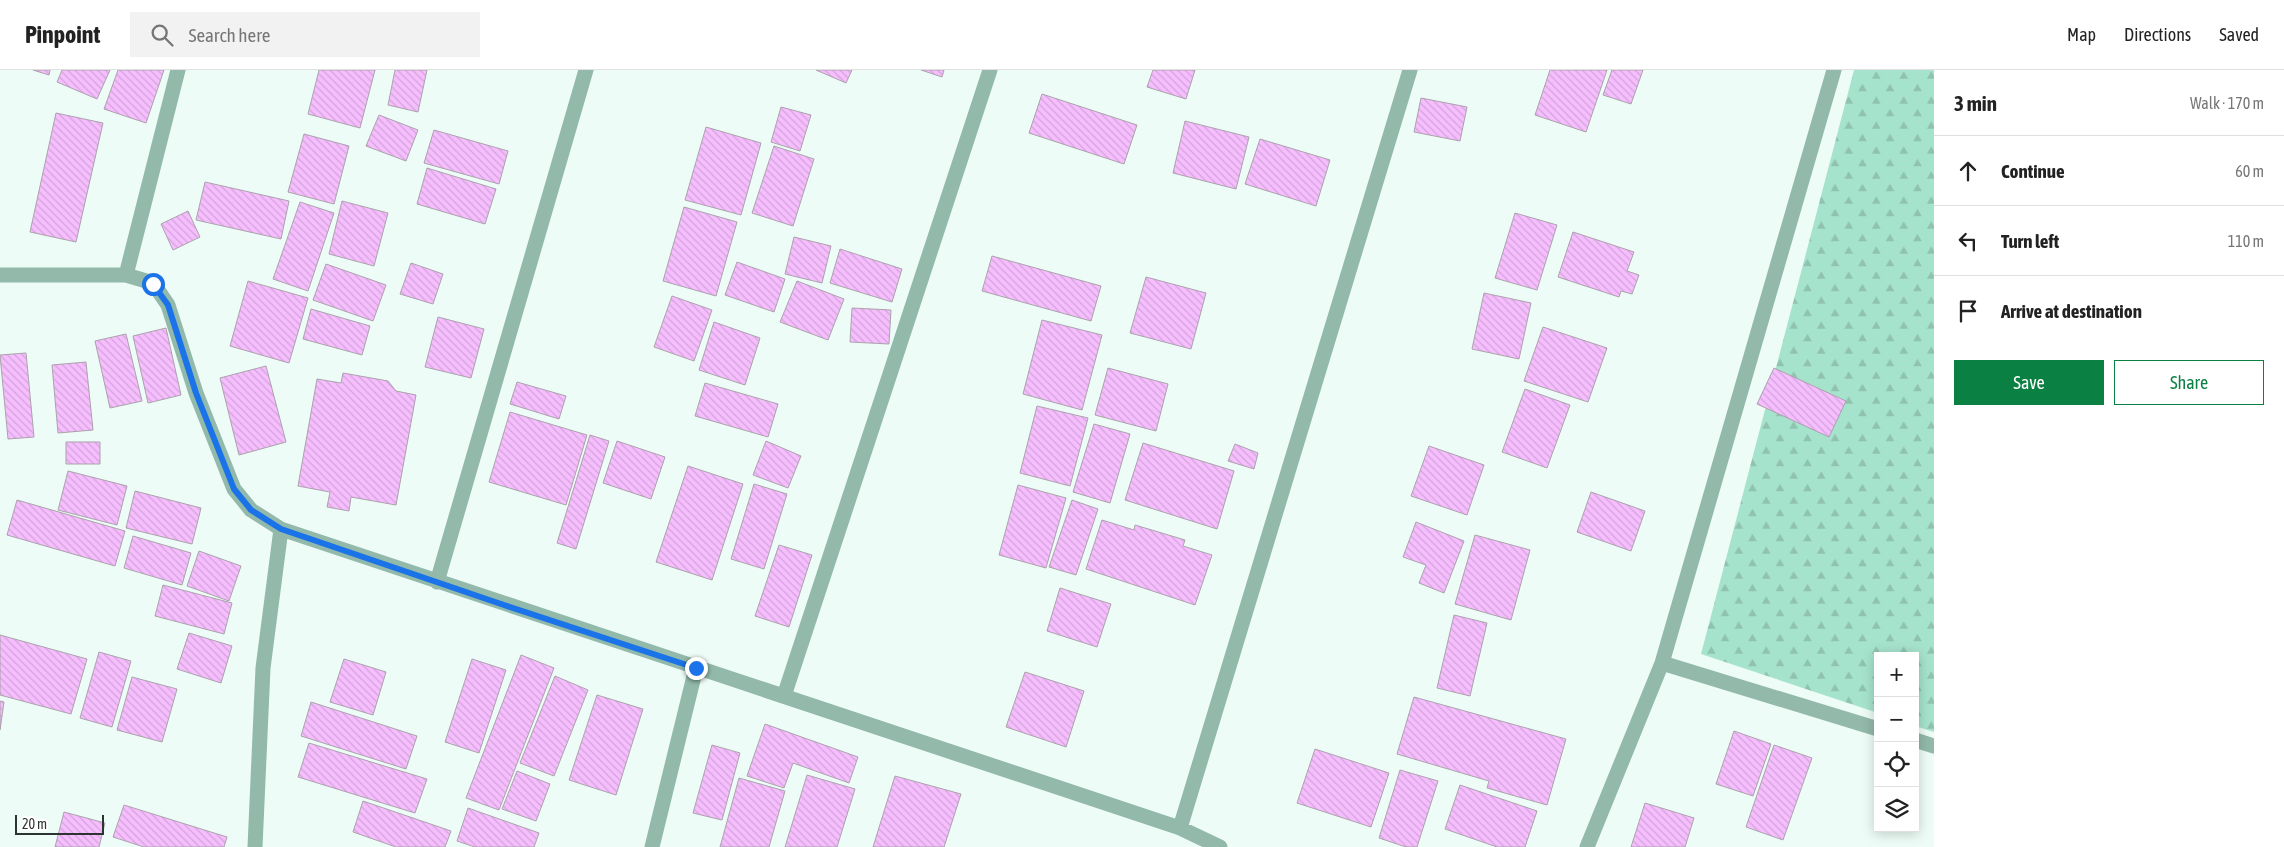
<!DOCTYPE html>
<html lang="en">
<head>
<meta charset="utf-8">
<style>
	:root { --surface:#fff; --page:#f2f2f2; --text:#222; --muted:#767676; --line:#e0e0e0; --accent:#0b8043 }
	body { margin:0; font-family:"Asap Condensed",sans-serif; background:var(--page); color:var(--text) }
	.controls { position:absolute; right:15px; bottom:15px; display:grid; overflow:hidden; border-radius:0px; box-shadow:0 2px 12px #0003 }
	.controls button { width:45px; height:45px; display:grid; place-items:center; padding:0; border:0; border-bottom:1px solid var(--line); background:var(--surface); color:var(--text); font:25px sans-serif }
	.scale { position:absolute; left:15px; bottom:12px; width:89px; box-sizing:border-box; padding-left:5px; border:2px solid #2d3331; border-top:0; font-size:14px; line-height:18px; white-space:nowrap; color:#2d3331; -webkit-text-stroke:4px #fff; paint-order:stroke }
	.stop { position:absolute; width:15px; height:15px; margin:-11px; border:4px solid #1a73e8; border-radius:50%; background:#fff }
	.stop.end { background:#1a73e8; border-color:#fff; box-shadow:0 1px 5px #0008 }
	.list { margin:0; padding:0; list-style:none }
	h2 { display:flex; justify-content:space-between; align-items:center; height:65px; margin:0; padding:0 20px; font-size:21px }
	h2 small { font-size:16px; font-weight:400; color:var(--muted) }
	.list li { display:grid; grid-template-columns:32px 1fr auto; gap:15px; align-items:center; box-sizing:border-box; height:70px; padding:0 20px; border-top:1px solid var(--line) }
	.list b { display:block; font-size:19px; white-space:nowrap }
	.list em { font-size:16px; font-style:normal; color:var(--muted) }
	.actions { display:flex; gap:10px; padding:15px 20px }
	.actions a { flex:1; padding:11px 0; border:1px solid var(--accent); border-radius:0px; text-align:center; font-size:18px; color:var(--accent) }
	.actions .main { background:var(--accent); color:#fff }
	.icon { flex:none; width:28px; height:28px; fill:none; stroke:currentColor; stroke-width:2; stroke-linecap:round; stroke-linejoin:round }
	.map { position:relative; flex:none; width:1934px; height:777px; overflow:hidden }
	header { display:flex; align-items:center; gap:30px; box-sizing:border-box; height:70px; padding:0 25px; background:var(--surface); border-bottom:1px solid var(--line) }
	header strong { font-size:24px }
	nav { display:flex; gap:28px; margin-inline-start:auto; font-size:18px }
	.search { width:350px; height:45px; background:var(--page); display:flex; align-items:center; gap:12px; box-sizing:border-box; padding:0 18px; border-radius:0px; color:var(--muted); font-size:19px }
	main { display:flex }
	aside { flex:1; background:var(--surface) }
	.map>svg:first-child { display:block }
</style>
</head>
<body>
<header>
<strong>Pinpoint</strong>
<div class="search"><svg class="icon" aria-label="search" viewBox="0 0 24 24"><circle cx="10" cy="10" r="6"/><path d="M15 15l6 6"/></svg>Search here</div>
<nav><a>Map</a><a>Directions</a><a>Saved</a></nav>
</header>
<main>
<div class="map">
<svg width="1934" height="777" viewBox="0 0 1934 777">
	<defs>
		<pattern id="forest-firs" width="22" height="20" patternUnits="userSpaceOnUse" patternTransform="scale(1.25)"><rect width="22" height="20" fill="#a6e3cd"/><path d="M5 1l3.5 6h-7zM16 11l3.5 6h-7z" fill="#8fc3b0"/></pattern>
		<pattern id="building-back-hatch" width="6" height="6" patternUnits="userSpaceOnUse" patternTransform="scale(1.25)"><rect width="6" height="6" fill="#f6befe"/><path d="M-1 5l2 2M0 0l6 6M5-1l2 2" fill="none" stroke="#d3a4da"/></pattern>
	</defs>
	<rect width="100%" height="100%" fill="#edfcf6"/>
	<path fill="url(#forest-firs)" d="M1854,0h80v662l-19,-6v-70h-37v57l-177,-59z"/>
	<path fill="url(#building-back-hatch)" stroke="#aba2ac" d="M33,0h17l-1,5z
		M62,0h48l-13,29 -40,-17z
		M118,0h46l-18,53 -42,-14z
		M319,0h56l-15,58 -52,-14z
		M395,0h32l-9,42 -30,-7z
		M816,0h36l-6,13z
		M921,0h23l-2,7z
		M1153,0h42l-9,29 -39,-12z
		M1550,0h57l-21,62 -51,-17z
		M1612,0h31l-12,34 -28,-9z
		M1042,24l95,31 -13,39 -95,-31z
		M1421,28l46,9 -7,34 -46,-9z
		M781,37l30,8 -11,36 -29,-9z
		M56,43l47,10 -27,119 -46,-10z
		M379,45l39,15 -12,31 -40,-15z
		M1185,51l64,16 -13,52 -63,-16z
		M706,57l55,16 -20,72 -56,-15z
		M434,60l74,21 -9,33 -75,-21z
		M304,64l45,12 -15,58 -46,-12z
		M1260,69l70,21 -14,46 -71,-22z
		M774,76l40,13 -21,67 -41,-13z
		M427,98l69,21 -11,35 -68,-20z
		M205,112l84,19 -8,38 -85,-19z
		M342,131l46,12 -14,53 -45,-12z
		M300,132l34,11 -26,78 -35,-12z
		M684,137l53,15 -21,74 -53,-15z
		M188,141l12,26 -27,13 -12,-26z
		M1515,143l42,12 -20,65 -42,-12z
		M1573,162l61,20 -7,19 12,4 -7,19 -11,-3 -2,6 -61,-20z
		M794,167l37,9 -9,37 -37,-9z
		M840,179l62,20 -10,33 -62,-19z
		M992,186l109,30 -10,35 -109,-30z
		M737,192l48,17 -11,33 -49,-17z
		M411,193l32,11 -10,30 -33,-10z
		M326,194l60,21 -13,36 -60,-21z
		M1146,207l60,16 -15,56 -61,-16z
		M248,211l60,17 -19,65 -59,-17z
		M797,211l47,18 -16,41 -48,-18z
		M1484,223l47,10 -12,56 -47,-10z
		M672,226l40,14 -18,51 -40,-14z
		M852,238l39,2 -2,34 -39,-2z
		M311,239l59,17 -8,29 -59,-16z
		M438,247l46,12 -13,49 -46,-11z
		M1042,250l60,15 -20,75 -59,-16z
		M714,252l46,16 -15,47 -46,-15z
		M1543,257l64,21 -19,54 -64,-21z
		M166,258l15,67 -33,8 -15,-67z
		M126,264l16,67 -32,7 -15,-67z
		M26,283l8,84 -26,2 -8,-84z
		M86,292l7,68 -35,3 -6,-68z
		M266,296l20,76 -47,13 -19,-77z
		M1108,298l60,16 -12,47 -61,-16z
		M1774,298l72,33 -17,36 -72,-33z
		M343,303l45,8 8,10 20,4 -20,110 -45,-8 -2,14 -22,-4 3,-15 -32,-6 19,-107 24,4z
		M517,312l49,14 -7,23 -49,-15z
		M705,313l73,21 -10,33 -73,-21z
		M1525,319l45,16 -23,63 -45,-16z
		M1037,336l51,12 -18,68 -50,-13z
		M510,342l77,23 -21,70 -77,-23z
		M1094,354l36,10 -20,69 -37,-11z
		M590,365l19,6 -33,108 -19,-6z
		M617,371l48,16 -14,42 -48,-16z
		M766,371l35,15 -13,32 -35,-13z
		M66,372h34v22h-34z
		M1143,373l91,28 -17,58 -92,-29z
		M1235,374l23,9 -4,16 -26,-8z
		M1429,376l55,19 -17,50 -56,-19z
		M688,396l55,18 -31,96 -56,-18z
		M68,401l59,15 -10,39 -59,-15z
		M754,414l33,10 -23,75 -33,-10z
		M1018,415l48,13 -20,70 -47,-13z
		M135,421l66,17 -9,36 -66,-16z
		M1591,422l54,19 -14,40 -54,-19z
		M17,430l108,31 -10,35 -108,-31z
		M1072,430l26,9 -22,66 -27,-8z
		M1102,450l32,10 1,-5 50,15 -2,6 29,9 -17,50 -109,-36z
		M1416,452l48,19 -20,52 -25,-10 7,-18 -23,-8z
		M1475,465l55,15 -19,70 -56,-16z
		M133,466l58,17 -9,32 -58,-17z
		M779,475l33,10 -23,72 -34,-11z
		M199,481l42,15 -12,35 -42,-15z
		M163,515l69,18 -8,31 -69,-18z
		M1060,518l51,16 -14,43 -50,-16z
		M1454,545l33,8 -17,73 -33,-8z
		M189,563l43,13 -11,37 -44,-14z
		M0,565l87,24 -16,55 -71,-19z
		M99,582l32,9 -19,66 -32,-9z
		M521,585l33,13 -55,142 -33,-12z
		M344,589l42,13 -13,43 -43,-13z
		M472,589l34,11 -27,83 -34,-11z
		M1025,602l59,19 -18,56 -60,-20z
		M555,606l33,14 -34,86 -34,-13z
		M132,607l45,12 -15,53 -45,-12z
		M597,625l46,14 -27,86 -47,-15z
		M1414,627l152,42 -19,66 -60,-17 2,-7 -92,-27z
		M0,631l4,1 -4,28z
		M311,632l106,34 -11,33 -105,-33z
		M765,654l93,33 -9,26 -56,-20 -9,25 -37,-12z
		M1734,661l37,13 -18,52 -37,-12z
		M309,673l118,36 -12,34 -117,-36z
		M712,675l28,8 -18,67 -29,-7z
		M1774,675l38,13 -29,82 -37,-13z
		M1315,679l74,24 -18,54 -74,-24z
		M1400,700l38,11 -21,66h-11l-27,-9z
		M517,701l33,13 -14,37 -34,-12z
		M807,705l48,14 -18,58h-52z
		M895,706l66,18 -17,53h-71z
		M739,708l46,13 -16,56h-49z
		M1460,715l77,26 -12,36h-28l-52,-18z
		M363,731l88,30 -6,16h-49l-43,-15z
		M1645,733l49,15 -9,29h-54z
		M124,735l103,32 -3,10h-80l-31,-10z
		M468,738l71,25 -5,14h-59l-18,-6z
		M64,742l41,11 -6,24h-44z"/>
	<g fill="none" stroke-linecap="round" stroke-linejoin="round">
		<path stroke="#92b9aa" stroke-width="15" d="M0,205h126l27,8 15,22 28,88 38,96 17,21 30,19c299,102 600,197 899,299l40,19
			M126,205l52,-205
			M437,512l149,-512
			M1662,593l216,66
			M784,626l206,-626
			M1915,670l19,6
			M1180,758l230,-758
			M255,777l8,-179 18,-139
			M652,777l44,-179
			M1587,777l75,-184 172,-593"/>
	</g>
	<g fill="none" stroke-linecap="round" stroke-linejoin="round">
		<path stroke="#1a73e8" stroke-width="6" d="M153,214l15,21 28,88 38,96 17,21 30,19 223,76 192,63"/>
	</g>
</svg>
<div class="controls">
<button>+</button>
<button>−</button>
<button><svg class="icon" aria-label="locate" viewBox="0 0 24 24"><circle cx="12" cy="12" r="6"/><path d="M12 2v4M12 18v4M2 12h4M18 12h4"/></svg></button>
<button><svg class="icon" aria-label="layers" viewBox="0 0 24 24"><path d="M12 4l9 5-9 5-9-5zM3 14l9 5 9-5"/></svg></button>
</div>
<div class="scale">20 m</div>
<div class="stop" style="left:153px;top:214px"></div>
<div class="stop end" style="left:696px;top:598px"></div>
</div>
<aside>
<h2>3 min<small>Walk · 170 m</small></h2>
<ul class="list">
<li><svg class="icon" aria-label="ahead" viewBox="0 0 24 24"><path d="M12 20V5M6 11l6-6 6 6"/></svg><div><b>Continue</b></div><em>60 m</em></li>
<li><svg class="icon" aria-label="left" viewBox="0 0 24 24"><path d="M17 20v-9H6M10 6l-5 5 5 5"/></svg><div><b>Turn left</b></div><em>110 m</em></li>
<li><svg class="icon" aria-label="arrive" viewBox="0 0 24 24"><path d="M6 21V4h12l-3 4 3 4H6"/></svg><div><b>Arrive at destination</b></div></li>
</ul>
<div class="actions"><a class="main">Save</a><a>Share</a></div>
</aside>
</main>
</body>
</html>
